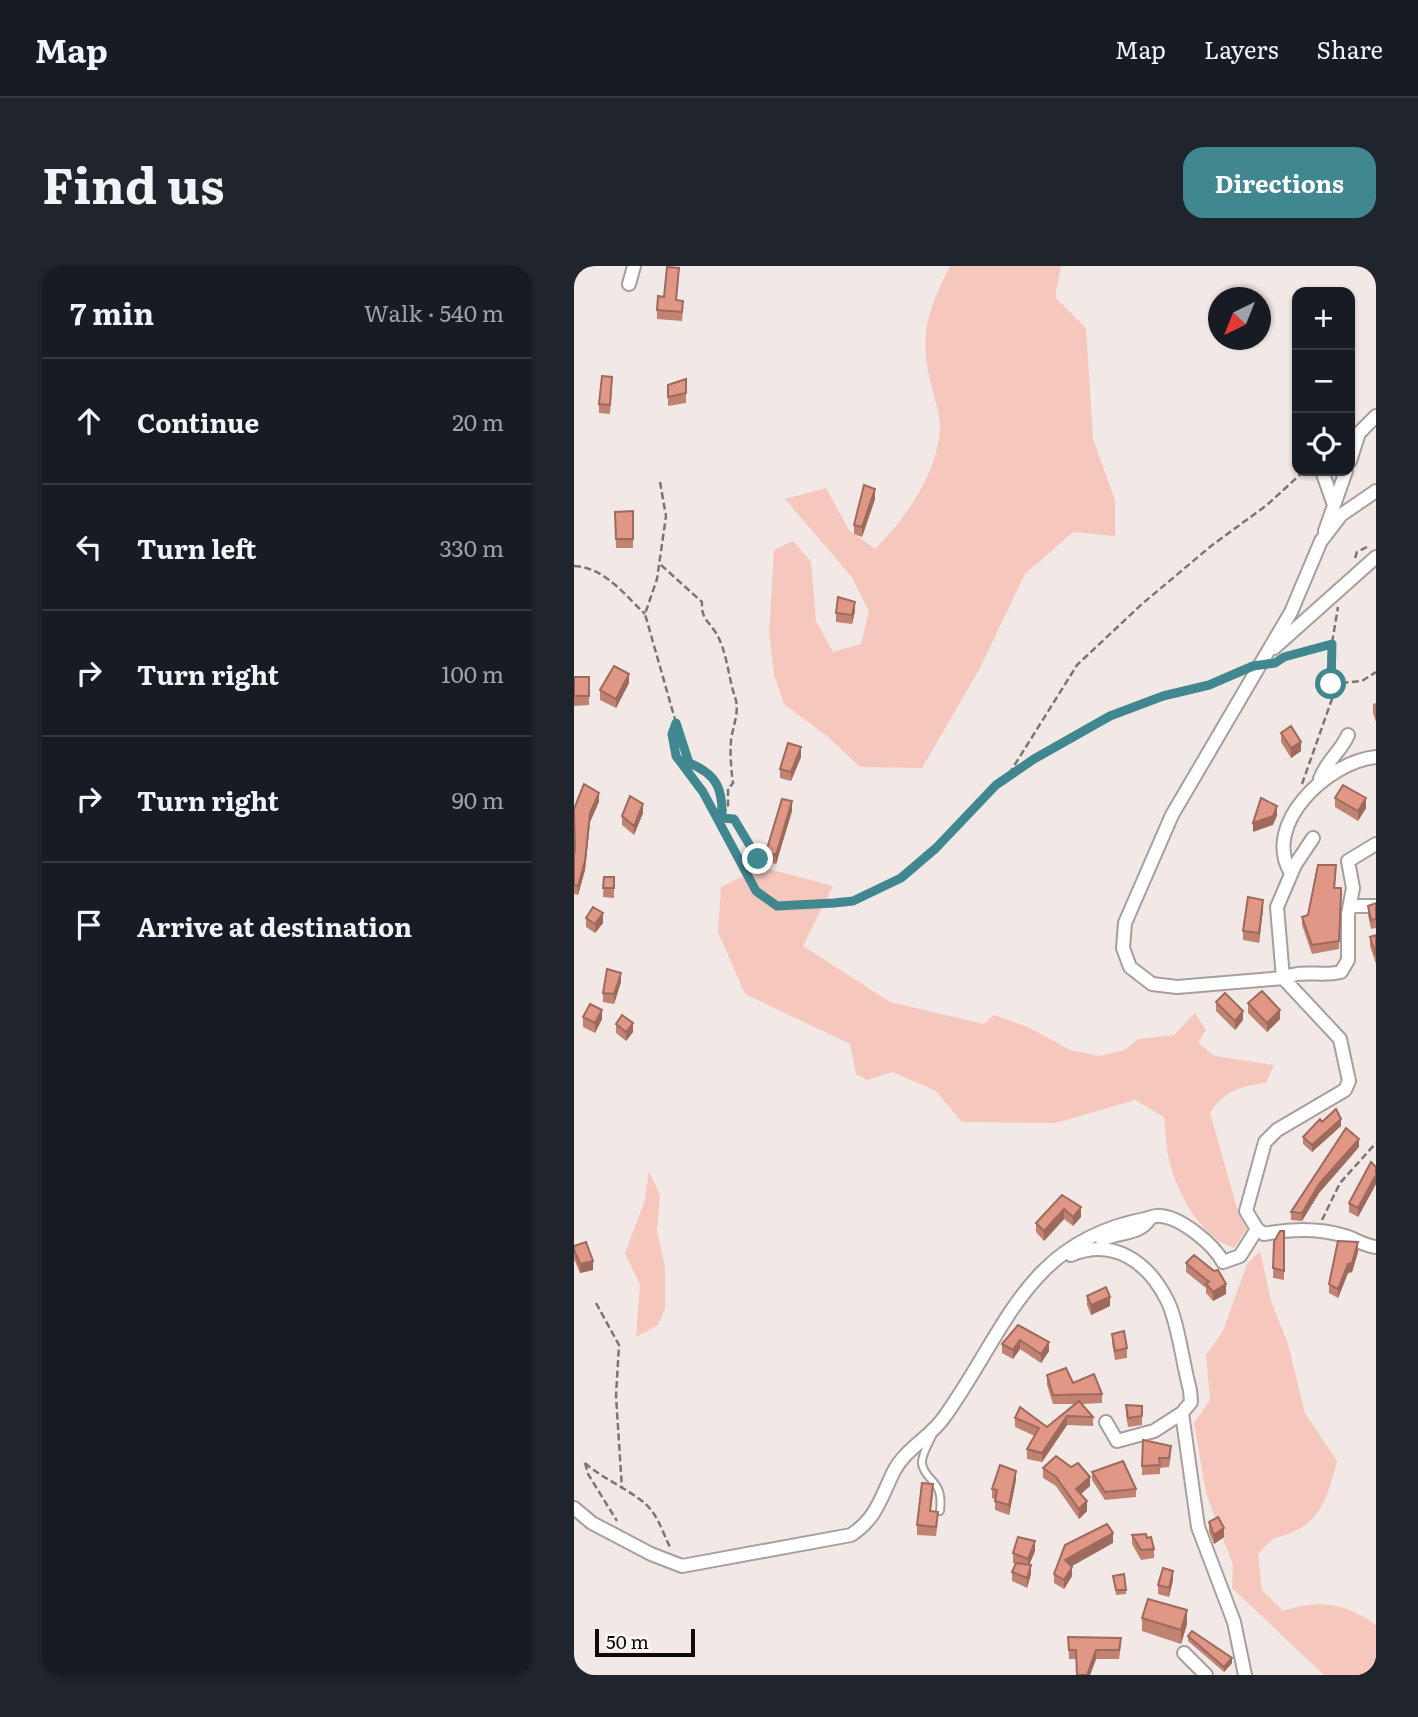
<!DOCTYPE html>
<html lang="en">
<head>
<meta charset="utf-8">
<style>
	:root { --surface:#171b24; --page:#20242c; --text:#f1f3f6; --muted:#9ea1a6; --line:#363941; --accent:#40878f }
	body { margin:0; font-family:Literata,serif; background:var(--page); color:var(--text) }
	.controls { position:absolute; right:21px; top:21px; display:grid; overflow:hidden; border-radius:14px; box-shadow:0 2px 5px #0004 }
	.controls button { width:63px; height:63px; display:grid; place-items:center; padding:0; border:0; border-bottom:2px solid var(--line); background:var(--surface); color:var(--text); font:35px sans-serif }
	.compass { position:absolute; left:634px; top:21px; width:63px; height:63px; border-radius:50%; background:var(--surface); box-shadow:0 2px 5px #0004; rotate:223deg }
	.scale { position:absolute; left:21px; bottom:18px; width:100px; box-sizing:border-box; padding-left:7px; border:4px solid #0e0b0b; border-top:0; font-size:19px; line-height:24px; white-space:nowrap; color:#0e0b0b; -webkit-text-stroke:5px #fef7f5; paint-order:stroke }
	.stop { position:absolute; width:21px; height:21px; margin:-16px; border:5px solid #40878f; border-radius:50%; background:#fff }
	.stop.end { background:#40878f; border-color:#fff; box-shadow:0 2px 7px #0008 }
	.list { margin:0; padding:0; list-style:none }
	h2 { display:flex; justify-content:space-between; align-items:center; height:91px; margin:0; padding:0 28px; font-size:30px }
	h2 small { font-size:23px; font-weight:400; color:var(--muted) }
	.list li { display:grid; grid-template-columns:46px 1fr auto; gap:21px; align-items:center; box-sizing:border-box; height:126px; padding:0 28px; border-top:2px solid var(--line) }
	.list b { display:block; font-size:26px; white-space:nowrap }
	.list em { font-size:23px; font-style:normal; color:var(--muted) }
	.icon { flex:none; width:38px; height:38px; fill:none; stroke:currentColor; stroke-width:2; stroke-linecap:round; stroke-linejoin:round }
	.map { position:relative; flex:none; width:802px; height:1409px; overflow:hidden; border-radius:21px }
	header { display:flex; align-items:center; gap:42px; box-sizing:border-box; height:98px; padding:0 35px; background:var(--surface); border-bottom:2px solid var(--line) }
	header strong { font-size:33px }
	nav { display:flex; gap:38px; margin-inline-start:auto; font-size:24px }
	.intro { display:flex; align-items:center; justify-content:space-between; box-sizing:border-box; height:168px; padding:0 42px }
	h1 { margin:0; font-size:49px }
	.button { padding:18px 32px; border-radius:21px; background:var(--accent); color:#fff; font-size:24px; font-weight:700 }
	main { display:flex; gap:42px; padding:0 42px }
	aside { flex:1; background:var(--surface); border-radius:21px; box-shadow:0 2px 5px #0004 }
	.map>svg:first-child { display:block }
</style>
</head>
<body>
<header>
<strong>Map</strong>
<nav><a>Map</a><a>Layers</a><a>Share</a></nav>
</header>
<div class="intro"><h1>Find us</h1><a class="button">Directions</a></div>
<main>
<aside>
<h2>7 min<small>Walk · 540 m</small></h2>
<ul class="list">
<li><svg class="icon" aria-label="ahead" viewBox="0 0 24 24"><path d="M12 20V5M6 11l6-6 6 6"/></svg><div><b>Continue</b></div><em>20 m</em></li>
<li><svg class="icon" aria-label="left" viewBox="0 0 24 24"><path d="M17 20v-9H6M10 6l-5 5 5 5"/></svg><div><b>Turn left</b></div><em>330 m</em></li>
<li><svg class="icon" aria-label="right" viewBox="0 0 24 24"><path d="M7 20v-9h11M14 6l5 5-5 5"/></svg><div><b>Turn right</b></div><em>100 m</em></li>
<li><svg class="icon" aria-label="right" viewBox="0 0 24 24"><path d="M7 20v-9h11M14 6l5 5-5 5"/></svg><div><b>Turn right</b></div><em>90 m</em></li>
<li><svg class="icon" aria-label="arrive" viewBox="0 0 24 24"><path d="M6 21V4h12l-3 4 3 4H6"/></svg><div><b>Arrive at destination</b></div></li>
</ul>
</aside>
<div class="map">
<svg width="802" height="1409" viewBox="0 0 802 1409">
	<rect width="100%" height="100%" fill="#f2e9e7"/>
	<path fill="#f6c8bd" d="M376,0h111l-6,31 31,31 7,111 22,61v36l-42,-4 -48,42 -45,94 -58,100 -62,-1 -32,-30 -44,-33 -10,-30 -5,-41 5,-83 19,-9 18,21 5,59 17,31 28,-8 8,-33 -18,-35 -66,-77 41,-11 23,42 26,19c31,-31 63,-76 65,-122 0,-15 -7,-33 -10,-47 -11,-47 -1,-72 20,-114z
		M187,601l72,19 -30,60 87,56 94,22 10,-9 34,12 42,23 29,6 26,-6 13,-11 36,-4 21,-22 11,17 -8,13 17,13 59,9 -8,18c-26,3 -42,8 -56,30l29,102 8,14 -13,19c-31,-9 -54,-50 -63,-81 -5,-15 -5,-34 -7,-50l-29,-17 -79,23 -94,-1 -26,-31 -43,-19 -26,8 -11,-6 -6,-30 -105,-50 -27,-62 3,-45z
		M75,905l11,24 -3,35 8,37v42l-7,16 -22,12 4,-52 -15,-32 20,-53z
		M686,985l11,50 17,43 17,69 32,48c-7,26 -13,56 -40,69 -22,11 -22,2 -39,25l4,35 21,21c38,-12 61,-8 93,14v50h-52l-92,-87 1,-23 -27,-72 -12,-70 16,-23 -4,-45 17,-24 24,-67z"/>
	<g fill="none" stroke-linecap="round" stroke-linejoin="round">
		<defs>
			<path id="service" d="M358,1170c-3,7 -11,19 -10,28 4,19 22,15 18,47"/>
			<path id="minor" d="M55,18l5,-18
				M776,195l9,-28 17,-17
				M748,205l12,34
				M751,265l21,-60
				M700,382l102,-91
				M746,513c8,-21 20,-26 28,-44
				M739,572l-18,27 -18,42 6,71 -106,9 -25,-3 -22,-17 -7,-19 2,-25 47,-108 119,-203 30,-71 20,-26 35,-24
				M717,607c-30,-48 36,-111 85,-116
				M778,640h24
				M683,963l7,5c25,-5 55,-6 81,2 10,3 20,10 31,11
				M528,974c17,-9 37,-4 48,-22
				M497,989c42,-18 77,7 96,45 11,21 16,65 23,90l1,12 -9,11 16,114 36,95 11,53
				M532,1156l11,19 37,-10 28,-18
				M0,1242l18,15 59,31 31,12 169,-31c26,-17 30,-38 43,-64 12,-23 37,-34 51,-55 62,-87 81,-174 200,-197 4,-1 11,-4 16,-3 21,2 53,29 62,46l17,-6 17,-27 -11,-18 19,-69 12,-12 68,-40 4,-9 -9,-42 -57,-61c20,-9 37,-1 58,-6l7,-12v-46l5,-26 -5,-27 28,-17
				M610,1387l22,22"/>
		</defs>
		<use href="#service" stroke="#a79f9d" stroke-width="10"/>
		<use href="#minor" stroke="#a79f9d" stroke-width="16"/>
		<path stroke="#7b7574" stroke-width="2.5" stroke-dasharray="7 3.5" stroke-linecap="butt" d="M86,216l6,34 -9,63 -12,35 31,109 -4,11 4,22 27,36 53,99 21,15 57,-3 20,-2 47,-23 35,-30 59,-63 39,-26 76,-43 130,-43
			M781,292l2,-6 10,-5
			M87,299l41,37c-1,15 5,18 12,28 13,18 14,47 21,67 5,14 -2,29 -4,43 -1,14 0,29 2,43l-5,6v19l-5,4
			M0,300c30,1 51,29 71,48
			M710,391l48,-13
			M757,418l31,-3 14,-9
			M102,457l13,40c29,11 34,26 33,55l12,1 24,40
			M435,508l68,-109 65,-61 69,-58 56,-41 37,-34
			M728,518l30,-85 -2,-44 8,-48
			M748,954l18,-37 36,-40
			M22,1037l23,42 -3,51 6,93
			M11,1197c17,16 56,32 66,47 9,11 13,26 20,39
			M11,1197l3,11 29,47"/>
		<use href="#service" stroke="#fff" stroke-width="6"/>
		<use href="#minor" stroke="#fff" stroke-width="12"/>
	</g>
	<path fill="#c18272" d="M105,12l-3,22 7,10 -1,11 -25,-2v-9l7,-13z
		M112,113v24l-18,3v-21z
		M38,121l-2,27 -11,-1v-9z
		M301,233l-13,38 -8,-3v-9z
		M59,245v37h-17l-1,-36z
		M281,345l-3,13 -16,-2v-9z
		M0,411h15v28l-15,1z
		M55,417l-13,25 -16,-8v-10z
		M802,437v19l-3,-9v-9z
		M707,467l20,18 -10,7 -10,-16z
		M227,491l-10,24 -11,-3v-9z
		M761,532l31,10 -8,13 -23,-14z
		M25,536l-9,20 -5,48 -7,25 -4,-1v-39z
		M218,545l-16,53 -10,-3v-9z
		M69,547l-9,22 -12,-10v-9z
		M762,607l-1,15h6l-2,61 -27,5 -10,-29v-8l6,-2z
		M30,611h10v21l-11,-1z
		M802,637v25l-5,1 -3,-14v-9z
		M689,643l-4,34 -16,-3v-9z
		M12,652l17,5 -8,10 -9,-6z
		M802,669v29l-6,-18v-9z
		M47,716l-7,22 -11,-2v-9z
		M642,736l27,18 -8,10 -19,-19z
		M674,737l32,16 -13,13 -19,-19z
		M9,751l19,2 -7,14 -12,-6z
		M42,758l17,8 -7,9 -10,-8z
		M748,856l19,4 -29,26 -9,-8v-7z
		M785,881l-40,46 -17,28 -11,-1v-8z
		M802,901v17l-18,33 -9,-5v-9z
		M488,929l19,22 -8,9 -9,-7 -20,22 -8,-9v-9z
		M710,965v49l-11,-2 1,-36z
		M0,980l19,24 -13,3 -6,-14z
		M784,986l-6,20 -4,1 -10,25 -9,-5v-9z
		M612,997l40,31 -13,7 -7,-8v-5l-20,-16z
		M513,1030l23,10 -19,9 -4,-10z
		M444,1059l31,26 -8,12 -21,-14 -7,10 -11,-6v-9z
		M538,1068l15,14v10l-12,2 -3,-17z
		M473,1109l26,8 29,11v9l-21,1 12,13v9l-26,-1 -25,37 -15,-3v-10l8,-13 -20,-9v-9l32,9 28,-23h-22l-6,-19z
		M552,1139l16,1v19l-14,2 -2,-12z
		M569,1174l28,15 -2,12 -9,1v6l-18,1z
		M469,1202l47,18 -9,8 6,17 -8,8 -23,-33 -13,-8z
		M518,1206l44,17v8l-31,3 -13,-20z
		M442,1214l-7,35 -14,-5v-11l-3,-1v-9z
		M359,1227l-2,18 7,10 -2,15 -19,-1v-10z
		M635,1256l15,15 -10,7 -5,-12z
		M558,1269l15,3 7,11v9l-13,2 -9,-16z
		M539,1277l-42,23 1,10 -8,13 -10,-6v-9z
		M461,1285l-6,14 2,9 -4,14 -15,-7v-9l4,-8 -3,-1v-10z
		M539,1310l13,14v4l-10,1z
		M599,1314l-4,17 -11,-3v-9z
		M568,1352l45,6 -6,20 -39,-13z
		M614,1370l44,27 -8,9 -36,-31z
		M494,1371l53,9 -2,13h-23l-6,16h-13l-1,-16h-7z"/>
	<path fill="#9d6a5d" d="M301,223v10l-13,38v-10z
		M281,336v9l-3,13v-9z
		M55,408v9l-13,25v-9z
		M727,476v9l-10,7v-10z
		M227,481v10l-10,24v-9z
		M25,527v9l-9,20 -5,48 -7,25v-9l12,-73z
		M792,532v10l-8,13v-10z
		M218,535v10l-16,53v-9z
		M69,538v9l-9,22v-9z
		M703,540v10l-4,9 -20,7v-9z
		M689,634v9l-4,34v-10z
		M29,647v10l-8,10v-9z
		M47,707v9l-7,22v-10z
		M28,744v9l-7,14v-10z
		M706,744v9l-13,13v-9z
		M669,745v9l-8,10v-9z
		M59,757v9l-7,9v-9z
		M767,853v7l-29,26v-7z
		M785,873v8l-40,46 -17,28v-8l17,-29z
		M802,909v9l-18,33v-9z
		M507,941v10l-8,9v-9z
		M490,943v10l-20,22v-10z
		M784,976v10l-6,20 -4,1 -10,25v-9z
		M19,995v9l-13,3v-9z
		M652,1018v10l-13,7v-9z
		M536,1031v9l-19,9v-10z
		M446,1074v9l-7,10v-9z
		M475,1076v9l-8,12v-9z
		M493,1150v9l-25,37v-9z
		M442,1205v9l-7,35v-10z
		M516,1211v9l-14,12v-9z
		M513,1235v10l-8,8v-10z
		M650,1262v9l-10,7v-9z
		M539,1267v10l-48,27v-10z
		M461,1275v10l-7,17v-9z
		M457,1299v9l-4,14v-10z
		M498,1301v9l-8,13v-9z
		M599,1305v9l-4,17v-9z
		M613,1344v14l-6,20v-14z
		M522,1384v9l-6,16h-3z
		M658,1392v5l-8,9v-5z"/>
	<path fill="#e09785" stroke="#9d6a5d" stroke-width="2" d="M93,1l12,1 -3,32 7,1 -1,11 -25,-2 1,-14 6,1z
		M28,110l10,1 -2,28 -11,-1z
		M112,113v14l-18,4v-12z
		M290,219l11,4 -13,38 -8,-2z
		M59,245v28h-17l-1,-27z
		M264,331l17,5 -3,13 -16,-2z
		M40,400l15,8 -13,25 -16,-9z
		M0,411h15v19h-15z
		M717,460l10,16 -10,6 -10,-15z
		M214,477l13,4 -10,25 -11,-3z
		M10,518l15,9 -9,20 -5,48 -7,25 -4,-1v-30l1,-5 -1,-41z
		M769,519l23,13 -8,13 -23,-13z
		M56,530l13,8 -9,22 -12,-10z
		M687,532l16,8 -4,10 -20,7z
		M208,533l10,2 -16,54 -10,-3z
		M744,599h18l-2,23h7v7l-2,46 -27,4 -10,-28 6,-2z
		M30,611h10v11h-11z
		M674,631l15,3 -4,33 -16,-2z
		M802,637v16l-5,1 -3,-14z
		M19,641l10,6 -8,11 -9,-6z
		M802,669v20l-6,-18z
		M33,703l14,4 -7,21 -11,-1z
		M688,725l18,19 -13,13 -19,-20z
		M651,727l18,18 -8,10 -19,-19z
		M16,738l12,6 -7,13 -12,-6z
		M48,749l11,8 -7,9 -10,-8z
		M762,843l5,10 -29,26 -9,-8 17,-18 2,3z
		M772,862l13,11 -40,45 -17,29 -11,-1z
		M797,896l5,5v8l-18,33 -9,-5z
		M488,929l19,12 -8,10 -9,-8 -20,22 -8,-8z
		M706,965h4v40l-11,-3 1,-26z
		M764,975l20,1 -6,21 -4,1 -10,25 -9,-5z
		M12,976l7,19 -13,3 -6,-14v-4z
		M620,989l20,16 4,-1 8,14 -13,8 -7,-8 3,-2 -23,-19z
		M532,1021l4,10 -19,8 -4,-9z
		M444,1059l31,17 -8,12 -21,-14 -7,10 -11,-6z
		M550,1065l3,17 -12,3 -3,-17z
		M492,1102l7,15 21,-9 8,20 -49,1 -6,-20z
		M505,1135l14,16 -26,-1 -25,37 -15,-4 12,-21 -24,-10 5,-11 27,20z
		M552,1139l16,1v10l-14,2z
		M569,1174l28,6 -2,12h-10l1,7 -18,1z
		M482,1190l15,11 7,-4 12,14 -14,12 11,12 -8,8 -23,-32 -13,-9z
		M549,1195l13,28 -31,3 -13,-20z
		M426,1199l16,6 -7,34 -14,-4 2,-11 -5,-1z
		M348,1217l11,1 -3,27 8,1 -2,15 -19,-2z
		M644,1251l6,11 -10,7 -5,-13z
		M533,1258l6,9 -48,27 7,7 -8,13 -10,-6 11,-29z
		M572,1268l1,4 4,-1 3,12 -13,1 -9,-15z
		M444,1271l17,4 -7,18 -15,-6z
		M442,1297l15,2 -4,13 -15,-6z
		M589,1302l10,3 -4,17 -11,-3z
		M550,1308l2,16h-10l-3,-14z
		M574,1333l39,11 -6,20 -39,-12z
		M618,1365l40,27 -8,9 -36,-31z
		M494,1371l53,1 -2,12h-23l-9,25h-10l-1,-25h-7z"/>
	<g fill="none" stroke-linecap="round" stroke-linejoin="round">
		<path stroke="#40878f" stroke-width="9" d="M184,593l-24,-40 -12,-1c1,-29 -5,-44 -33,-55l-13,-40 -4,11 4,22 27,36 53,99 21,15 57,-3 19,-2 48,-23 35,-30 60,-63 38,-26 76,-43 53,-20 46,-11 44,-19 22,-3 9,-6 48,-13 -1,40"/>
	</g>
</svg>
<div class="controls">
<button>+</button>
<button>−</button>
<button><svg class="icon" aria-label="locate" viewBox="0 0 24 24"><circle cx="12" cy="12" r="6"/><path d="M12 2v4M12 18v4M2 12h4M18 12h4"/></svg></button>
</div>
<svg class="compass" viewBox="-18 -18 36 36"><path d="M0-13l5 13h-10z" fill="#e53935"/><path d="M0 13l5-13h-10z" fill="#9ea1a6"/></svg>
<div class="scale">50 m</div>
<div class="stop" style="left:757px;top:418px"></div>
<div class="stop end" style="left:184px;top:593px"></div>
</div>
</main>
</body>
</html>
